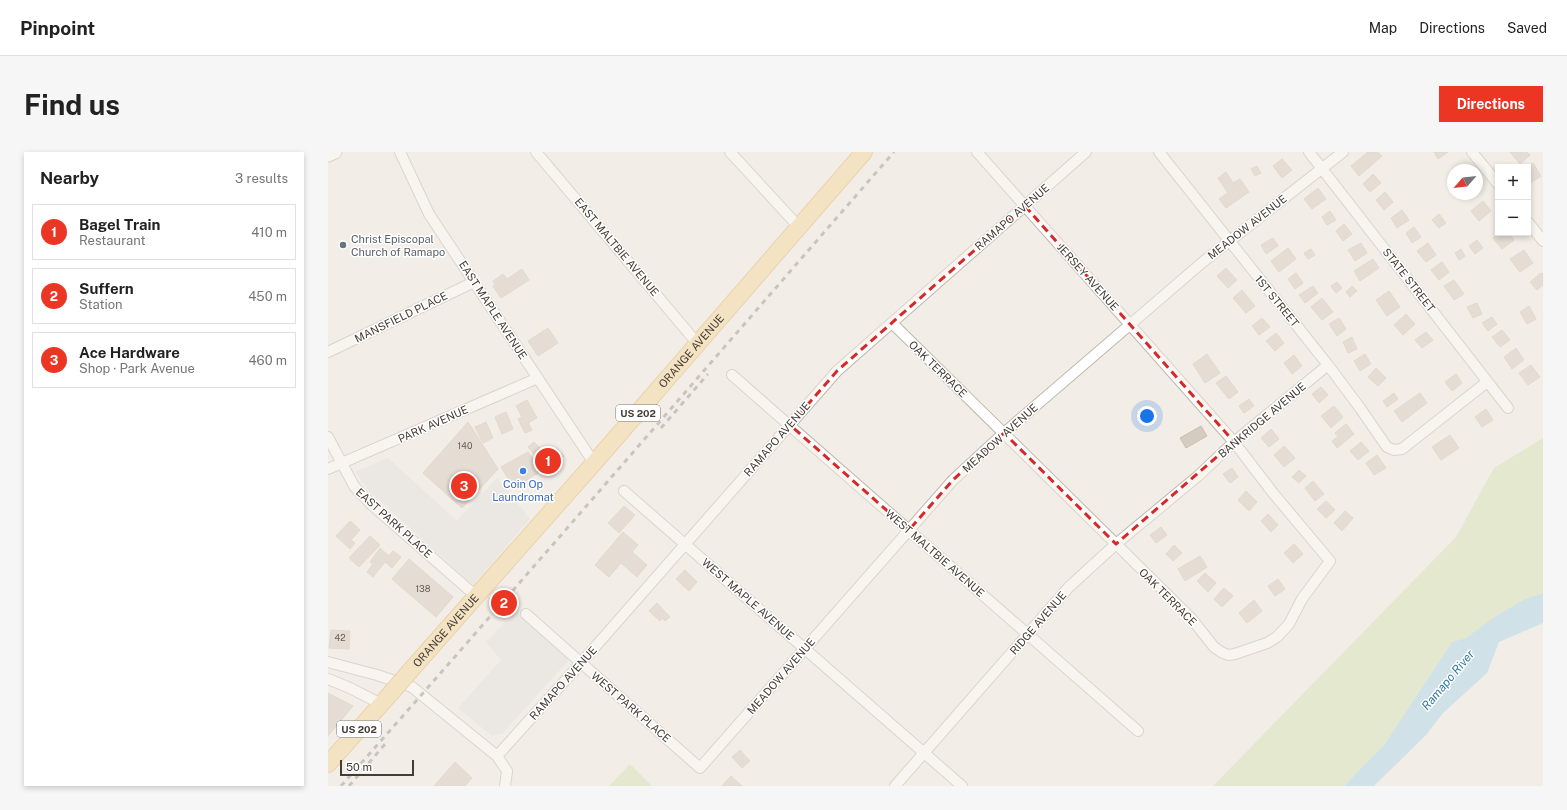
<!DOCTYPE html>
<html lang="en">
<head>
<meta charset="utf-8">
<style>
	:root { --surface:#fff; --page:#f6f6f6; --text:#222; --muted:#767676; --line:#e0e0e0; --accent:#eb3624 }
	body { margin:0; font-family:"Public Sans",sans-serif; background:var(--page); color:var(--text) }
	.controls { position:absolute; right:12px; top:12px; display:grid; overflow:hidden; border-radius:0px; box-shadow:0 2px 6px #0003 }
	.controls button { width:36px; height:36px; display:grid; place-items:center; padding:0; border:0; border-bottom:1px solid var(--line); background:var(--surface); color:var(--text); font:20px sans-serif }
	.compass { position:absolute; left:1119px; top:12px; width:36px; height:36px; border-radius:50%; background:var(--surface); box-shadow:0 2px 6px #0003; rotate:243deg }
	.scale { position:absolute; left:12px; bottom:10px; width:74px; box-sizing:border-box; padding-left:4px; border:2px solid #443d36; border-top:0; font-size:11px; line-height:14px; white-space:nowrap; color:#443d36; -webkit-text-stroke:3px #fff; paint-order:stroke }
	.you { position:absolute; left:819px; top:264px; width:14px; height:14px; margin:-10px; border:3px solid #fff; border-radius:50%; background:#1a73e8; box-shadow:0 0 0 6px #1a73e833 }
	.badge { display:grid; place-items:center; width:26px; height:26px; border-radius:50%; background:var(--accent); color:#fff; font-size:13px; font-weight:700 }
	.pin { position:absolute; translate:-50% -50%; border:2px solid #fff; box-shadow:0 1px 4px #0006 }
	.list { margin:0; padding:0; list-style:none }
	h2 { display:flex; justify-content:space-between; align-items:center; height:52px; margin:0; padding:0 16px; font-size:17px }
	h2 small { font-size:13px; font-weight:400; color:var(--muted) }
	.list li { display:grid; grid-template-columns:26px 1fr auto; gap:12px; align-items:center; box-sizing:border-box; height:56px; margin:0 8px 8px; padding:0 8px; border:1px solid var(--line); border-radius:0px }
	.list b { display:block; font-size:15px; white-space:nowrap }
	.list p { margin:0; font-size:13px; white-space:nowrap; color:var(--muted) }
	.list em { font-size:13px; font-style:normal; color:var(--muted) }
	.map { position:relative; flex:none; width:1215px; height:634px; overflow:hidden; border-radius:0px }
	header { display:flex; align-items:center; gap:24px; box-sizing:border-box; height:56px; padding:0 20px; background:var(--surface); border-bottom:1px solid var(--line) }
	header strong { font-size:19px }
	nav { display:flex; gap:22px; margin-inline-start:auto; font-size:14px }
	.intro { display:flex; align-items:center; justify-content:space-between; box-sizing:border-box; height:96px; padding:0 24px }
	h1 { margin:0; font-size:28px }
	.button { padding:10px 18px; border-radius:0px; background:var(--accent); color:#fff; font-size:14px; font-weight:700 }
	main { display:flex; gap:24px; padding:0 24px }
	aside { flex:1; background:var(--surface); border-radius:0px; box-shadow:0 2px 6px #0003 }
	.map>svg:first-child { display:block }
</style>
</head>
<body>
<header>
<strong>Pinpoint</strong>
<nav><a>Map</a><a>Directions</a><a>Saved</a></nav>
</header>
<div class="intro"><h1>Find us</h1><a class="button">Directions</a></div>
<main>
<aside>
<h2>Nearby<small>3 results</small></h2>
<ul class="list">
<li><span class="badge">1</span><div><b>Bagel Train</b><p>Restaurant</p></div><em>410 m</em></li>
<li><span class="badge">2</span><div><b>Suffern</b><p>Station</p></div><em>450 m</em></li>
<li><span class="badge">3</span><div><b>Ace Hardware</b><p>Shop · Park Avenue</p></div><em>460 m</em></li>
</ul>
</aside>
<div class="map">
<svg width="1215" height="634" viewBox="0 0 1215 634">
	<rect width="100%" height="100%" fill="#f2ede6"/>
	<path fill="#d0e3b1" d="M1215,286v155l-18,6 -31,18 -28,21 -14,4 -68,103 -40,41h-131l243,-249 38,-69z
		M302,612l22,22h-43z"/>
	<path fill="#e3e0de" d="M60,306l69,63 40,-43 33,41 -57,66 -106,-96 -12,-17z
		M188,459l53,49 -67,74 -10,2 -34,-28 43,-48 -15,-18z"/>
	<path fill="#a6d3eb" d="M1215,441v30l-44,19 -12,31 -44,40 -17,22 -52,51h-30l40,-41 68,-103 14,-4 28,-21 31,-18z"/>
	<path fill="#d5cbbf" stroke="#cdc0b0" d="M1040,0h10l4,4 -23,20 -8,-10z
		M1106,0h14l-10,7z
		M1182,0h17l3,3 -10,9z
		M954,7l10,11 -10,8 -9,-12z
		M1205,11l8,13 -9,6 -4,-6 -1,-9z
		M929,14l4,7 -6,3 -4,-7z
		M898,20l7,11 7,-4 9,13 -23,16 -7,-9 9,-6 -10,-15z
		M1045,22l8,9 -11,9 -7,-8z
		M990,36l8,11 -14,10 -8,-10z
		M1057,40l8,10 -9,8 -8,-10z
		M1155,49l8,10 -12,10 -8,-10z
		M1074,58l7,10 -12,8 -6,-10z
		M1002,59l6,9 -9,5 -5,-8z
		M1111,62l7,9 -7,5 -7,-8z
		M1016,72l8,10 -9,7 -7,-10z
		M1086,75l7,10 -9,6 -6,-10z
		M1171,81h10l5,7 -12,9 -9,-11z
		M945,86l5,8 -12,8 -5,-9z
		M1149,88l6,8 -8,6 -6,-8z
		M1033,91l6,10 -12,8 -7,-11z
		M1100,91l8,12 -10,7 -9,-11z
		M960,96l8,11 -17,13 -8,-11z
		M983,97l4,6 -7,4 -4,-6z
		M1133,97l4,7 -6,4 -4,-7z
		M1196,98l9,13 -13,9 -10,-13z
		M1045,107l6,9 -19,13 -6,-10z
		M1114,110l7,10 -10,8 -8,-10z
		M898,116l11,12 -9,8 -11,-12z
		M194,117l7,11 -28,18 -8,-12 2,-1 -2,-4 10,-7 4,5z
		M968,121l7,10 -8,6 -7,-10z
		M1213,121l2,1v11l-6,5 -7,-8z
		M1126,128l10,14 -10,6 -10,-14z
		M1009,130l5,6 -6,5 -5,-7z
		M985,134l5,7 -13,10 -6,-8z
		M1024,134l5,5 -7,6 -4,-5z
		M914,138l13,16 -9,7 -13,-15z
		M1061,139l11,16 -13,9 -11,-16z
		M994,146l11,14 -11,8 -11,-13z
		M1149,151l5,11 -9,4 -6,-11z
		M1201,154l7,13 -9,5 -7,-12z
		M1078,162l9,10 -12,11 -9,-10z
		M1164,165l5,7 -9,7 -6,-8z
		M934,166l8,9 -11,8 -7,-9z
		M1011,166l7,11 -9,7 -8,-12z
		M220,176l10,15 -20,13 -10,-15z
		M1174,178l8,10 -10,7 -8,-10z
		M1098,180l7,8 -11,8 -7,-8z
		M948,181l8,10 -9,8 -9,-10z
		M1024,185l5,12 -9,4 -5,-11z
		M1188,196l8,12 -12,9 -8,-12z
		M879,202l13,19 -15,10 -12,-19z
		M1037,202l6,10 -11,7 -6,-10z
		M966,203l8,11 -10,8 -8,-11z
		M1203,213l9,12 -12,8 -9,-12z
		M1048,216l10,10 -8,8 -10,-9z
		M1128,222l6,9 -10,8 -7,-9z
		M898,224l12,16 -9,7 -13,-16z
		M993,235l7,8 -9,8 -7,-9z
		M1066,241l4,6 -11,8 -4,-6z
		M1092,241l7,10 -25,19 -8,-11z
		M921,247l5,7 -10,7 -5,-7z
		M199,248l10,18 -9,5 4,7 -7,3 -7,-14 4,-2 -6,-11z
		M1006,254l9,11 -12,11 -10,-12z
		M1158,257l7,11 -11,7 -7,-10z
		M178,260l7,17 -11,5 -7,-17z
		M140,270l30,47 -36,39 -39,-35z
		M158,270l7,16 -10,5 -8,-16z
		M1018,272l8,10 -17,14 -5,-7 6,-4 -3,-4z
		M873,274l6,10 -21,12 -6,-10z
		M943,277l8,10 -10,8 -8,-9z
		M1122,283l9,13 -18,12 -9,-13z
		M206,290l8,8 -7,5 -7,-8z
		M1033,290l8,9 -11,9 -8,-9z
		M956,294l11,12 -11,9 -10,-12z
		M228,296l8,8 -17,17 -12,-12 7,-7 4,3z
		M200,300l13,19 -27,17 -13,-21z
		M1049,303l9,13 -12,7 -8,-12z
		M904,316l6,9 -8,6 -7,-9z
		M971,318l7,6 -7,7 -7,-6z
		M985,329l11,13 -9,7 -10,-13z
		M918,339l11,11 -8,9 -11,-11z
		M998,349l9,9 -9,8 -9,-9z
		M296,354l11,9 -16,18 -11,-10z
		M1017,359l8,7 -11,13 -8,-8z
		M940,362l10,11 -7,7 -10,-11z
		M22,369l10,9 -9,10 4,3 -5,6 -14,-13z
		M833,375l6,8 -11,8 -6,-8z
		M295,380l15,13 -6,7 15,13 -10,12 -16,-14 -12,14 -14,-12z
		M42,384l10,9 -21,22 -10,-9z
		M966,392l9,10 -10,9 -9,-10z
		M846,393l8,8 -9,8 -7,-7z
		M52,396l9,8 4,-5 8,6 -9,11 -7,-6 -12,15 -6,-5 6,-8 -3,-2z
		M872,404l7,11 -22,14 -7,-12z
		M81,407l44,38 -17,20 -44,-38z
		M357,418l12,12 -8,9 -13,-12z
		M877,421l11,10 -8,9 -11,-11z
		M950,427l7,10 -10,7 -7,-10z
		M896,436l9,8 -11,11 -8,-8z
		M926,448l8,11 -15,12 -8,-10z
		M329,451l13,14 -5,4 -3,-3 -2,3 -11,-10z
		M3,478l19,1 -1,18 -20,-1z
		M0,541l25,13 -25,30z
		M412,598l10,11 -8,7 -10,-11z
		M127,610l17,16 -7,8h-31z
		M403,624l11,10h-20z"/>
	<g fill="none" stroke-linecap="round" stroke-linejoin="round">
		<defs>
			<path id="minor" d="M72,0l29,62 165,249
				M208,0l161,191
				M402,0l69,75
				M831,0l169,213 32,43 27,39 7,3 8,-1 85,-67
				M981,0l199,256
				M1144,0l26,32
				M1200,70l15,19
				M564,171l299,295 23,29 7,5 7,3 7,-1 32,-11 10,-6 12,-13 13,-25 28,-38 -57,-68 -39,-51 -257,-290
				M0,200l146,-70
				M404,223l406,356
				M0,285l26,49 18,19 104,91
				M0,317l210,-91
				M296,339l338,295
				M198,462l174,154 253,-288 51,-47 200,-172 139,-109
				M0,510l49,13 35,12 85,69 10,15 -2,15
				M0,527l22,9 31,16
				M169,604l84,-93 256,-292 249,-219
				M567,634l174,-199 47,-43 82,-68 36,-34 94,-77"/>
			<path id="tertiary" d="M0,3l7,-3"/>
			<g id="primary">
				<path id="s1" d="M82,519l184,-208 270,-311"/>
				<path d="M0,612l63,-71"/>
			</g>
		</defs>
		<use href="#minor" stroke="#bfb7ac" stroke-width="12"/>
		<use href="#tertiary" stroke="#bfb7ac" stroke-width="15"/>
		<use href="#primary" stroke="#dbb36b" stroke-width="18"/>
		<use href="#minor" stroke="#fff" stroke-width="10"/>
		<use href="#tertiary" stroke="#fff" stroke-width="13"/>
		<use href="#primary" stroke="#f7d79a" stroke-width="16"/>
		<path stroke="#959595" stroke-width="3" stroke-dasharray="5 5" stroke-linecap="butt" d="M333,276l47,-54
			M13,634c186,-210 369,-423 553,-634
			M21,634l37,-43"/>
		<defs>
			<path id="primary-bridge" d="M63,541l19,-22"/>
		</defs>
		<use href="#primary-bridge" stroke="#dbb36b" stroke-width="18" stroke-linecap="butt"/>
		<use href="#primary-bridge" stroke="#f7d79a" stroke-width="16"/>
	</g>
	<path d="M0 0H1215V634H0ZM697,54l209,236 -118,102 -112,-111 -51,47 -44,50 -119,-105 47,-54z" fill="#f2ede6" fill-opacity=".55" fill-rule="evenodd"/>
	<path fill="none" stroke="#d62828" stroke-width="3" stroke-dasharray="8 5" stroke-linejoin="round" d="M697,54l209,236 -118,102 -112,-111 -51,47 -44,50 -119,-105 47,-54z"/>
	<circle fill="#6b7280" stroke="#fff" stroke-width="1.5" cx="15" cy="93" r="4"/>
	<circle fill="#3f7fe0" stroke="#fff" stroke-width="1.5" cx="195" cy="319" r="4"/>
	<g text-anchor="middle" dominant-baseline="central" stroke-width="3" stroke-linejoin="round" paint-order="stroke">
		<g font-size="9" fill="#686058">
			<text x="137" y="293">140</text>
			<text x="95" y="436">138</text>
			<text x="12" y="485">42</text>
		</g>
		<g fill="#fff" stroke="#7c7772" stroke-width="1">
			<rect x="288" y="253" width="44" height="16" rx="3"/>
			<rect x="9" y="569" width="44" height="16" rx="3"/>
		</g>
		<g font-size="10" font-weight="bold" fill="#443d36">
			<text x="310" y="261">US 202</text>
			<text x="31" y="577">US 202</text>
		</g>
		<g font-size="11" fill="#443d36" stroke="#fff">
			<text transform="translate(684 65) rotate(-41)">RAMAPO AVENUE</text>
			<text transform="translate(919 75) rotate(-38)">MEADOW AVENUE</text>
			<text transform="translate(289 95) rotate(50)">EAST MALTBIE AVENUE</text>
			<text transform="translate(760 125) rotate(48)">JERSEY AVENUE</text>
			<text transform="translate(1081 128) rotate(52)">STATE STREET</text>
			<text transform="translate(949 149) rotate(51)">1ST STREET</text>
			<text transform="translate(165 158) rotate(57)">EAST MAPLE AVENUE</text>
			<text transform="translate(73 165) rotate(-26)">MANSFIELD PLACE</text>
			<text stroke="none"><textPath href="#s1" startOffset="426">ORANGE AVENUE</textPath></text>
			<text transform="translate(610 217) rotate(44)">OAK TERRACE</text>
			<text transform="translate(934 268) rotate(-40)">BANKRIDGE AVENUE</text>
			<text transform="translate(105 272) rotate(-24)">PARK AVENUE</text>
			<text transform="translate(672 286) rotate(-42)">MEADOW AVENUE</text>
			<text transform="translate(449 287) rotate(-49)">RAMAPO AVENUE</text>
			<text transform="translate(66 371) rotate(42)">EAST PARK PLACE</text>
			<text transform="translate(607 401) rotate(41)">WEST MALTBIE AVENUE</text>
			<text transform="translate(840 445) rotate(45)">OAK TERRACE</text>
			<text transform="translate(420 447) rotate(41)">WEST MAPLE AVENUE</text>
			<text transform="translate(710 471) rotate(-49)">RIDGE AVENUE</text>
			<text stroke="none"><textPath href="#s1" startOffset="54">ORANGE AVENUE</textPath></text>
			<text transform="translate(453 524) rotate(-49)">MEADOW AVENUE</text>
			<text transform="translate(235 531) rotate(-48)">RAMAPO AVENUE</text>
			<text transform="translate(303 555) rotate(41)">WEST PARK PLACE</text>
		</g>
		<g font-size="11" fill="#5b616d" stroke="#fff" text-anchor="start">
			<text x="23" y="87">Christ Episcopal<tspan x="23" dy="13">Church of Ramapo</tspan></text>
		</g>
		<g font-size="11" fill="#366cbe" stroke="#fff">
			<text x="195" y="332">Coin Op<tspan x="195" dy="13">Laundromat</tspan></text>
		</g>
		<g font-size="12" font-style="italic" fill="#357aa0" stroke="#fff">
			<text transform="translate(1120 528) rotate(-50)">Ramapo River</text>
		</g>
	</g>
</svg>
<div class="controls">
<button>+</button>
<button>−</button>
</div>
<svg class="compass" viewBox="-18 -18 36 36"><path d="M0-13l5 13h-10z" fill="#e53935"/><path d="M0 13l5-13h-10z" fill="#767676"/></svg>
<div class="scale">50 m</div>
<div class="you"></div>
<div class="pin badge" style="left:220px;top:309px">1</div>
<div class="pin badge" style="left:176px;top:451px">2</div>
<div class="pin badge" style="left:136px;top:334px">3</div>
</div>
</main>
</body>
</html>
